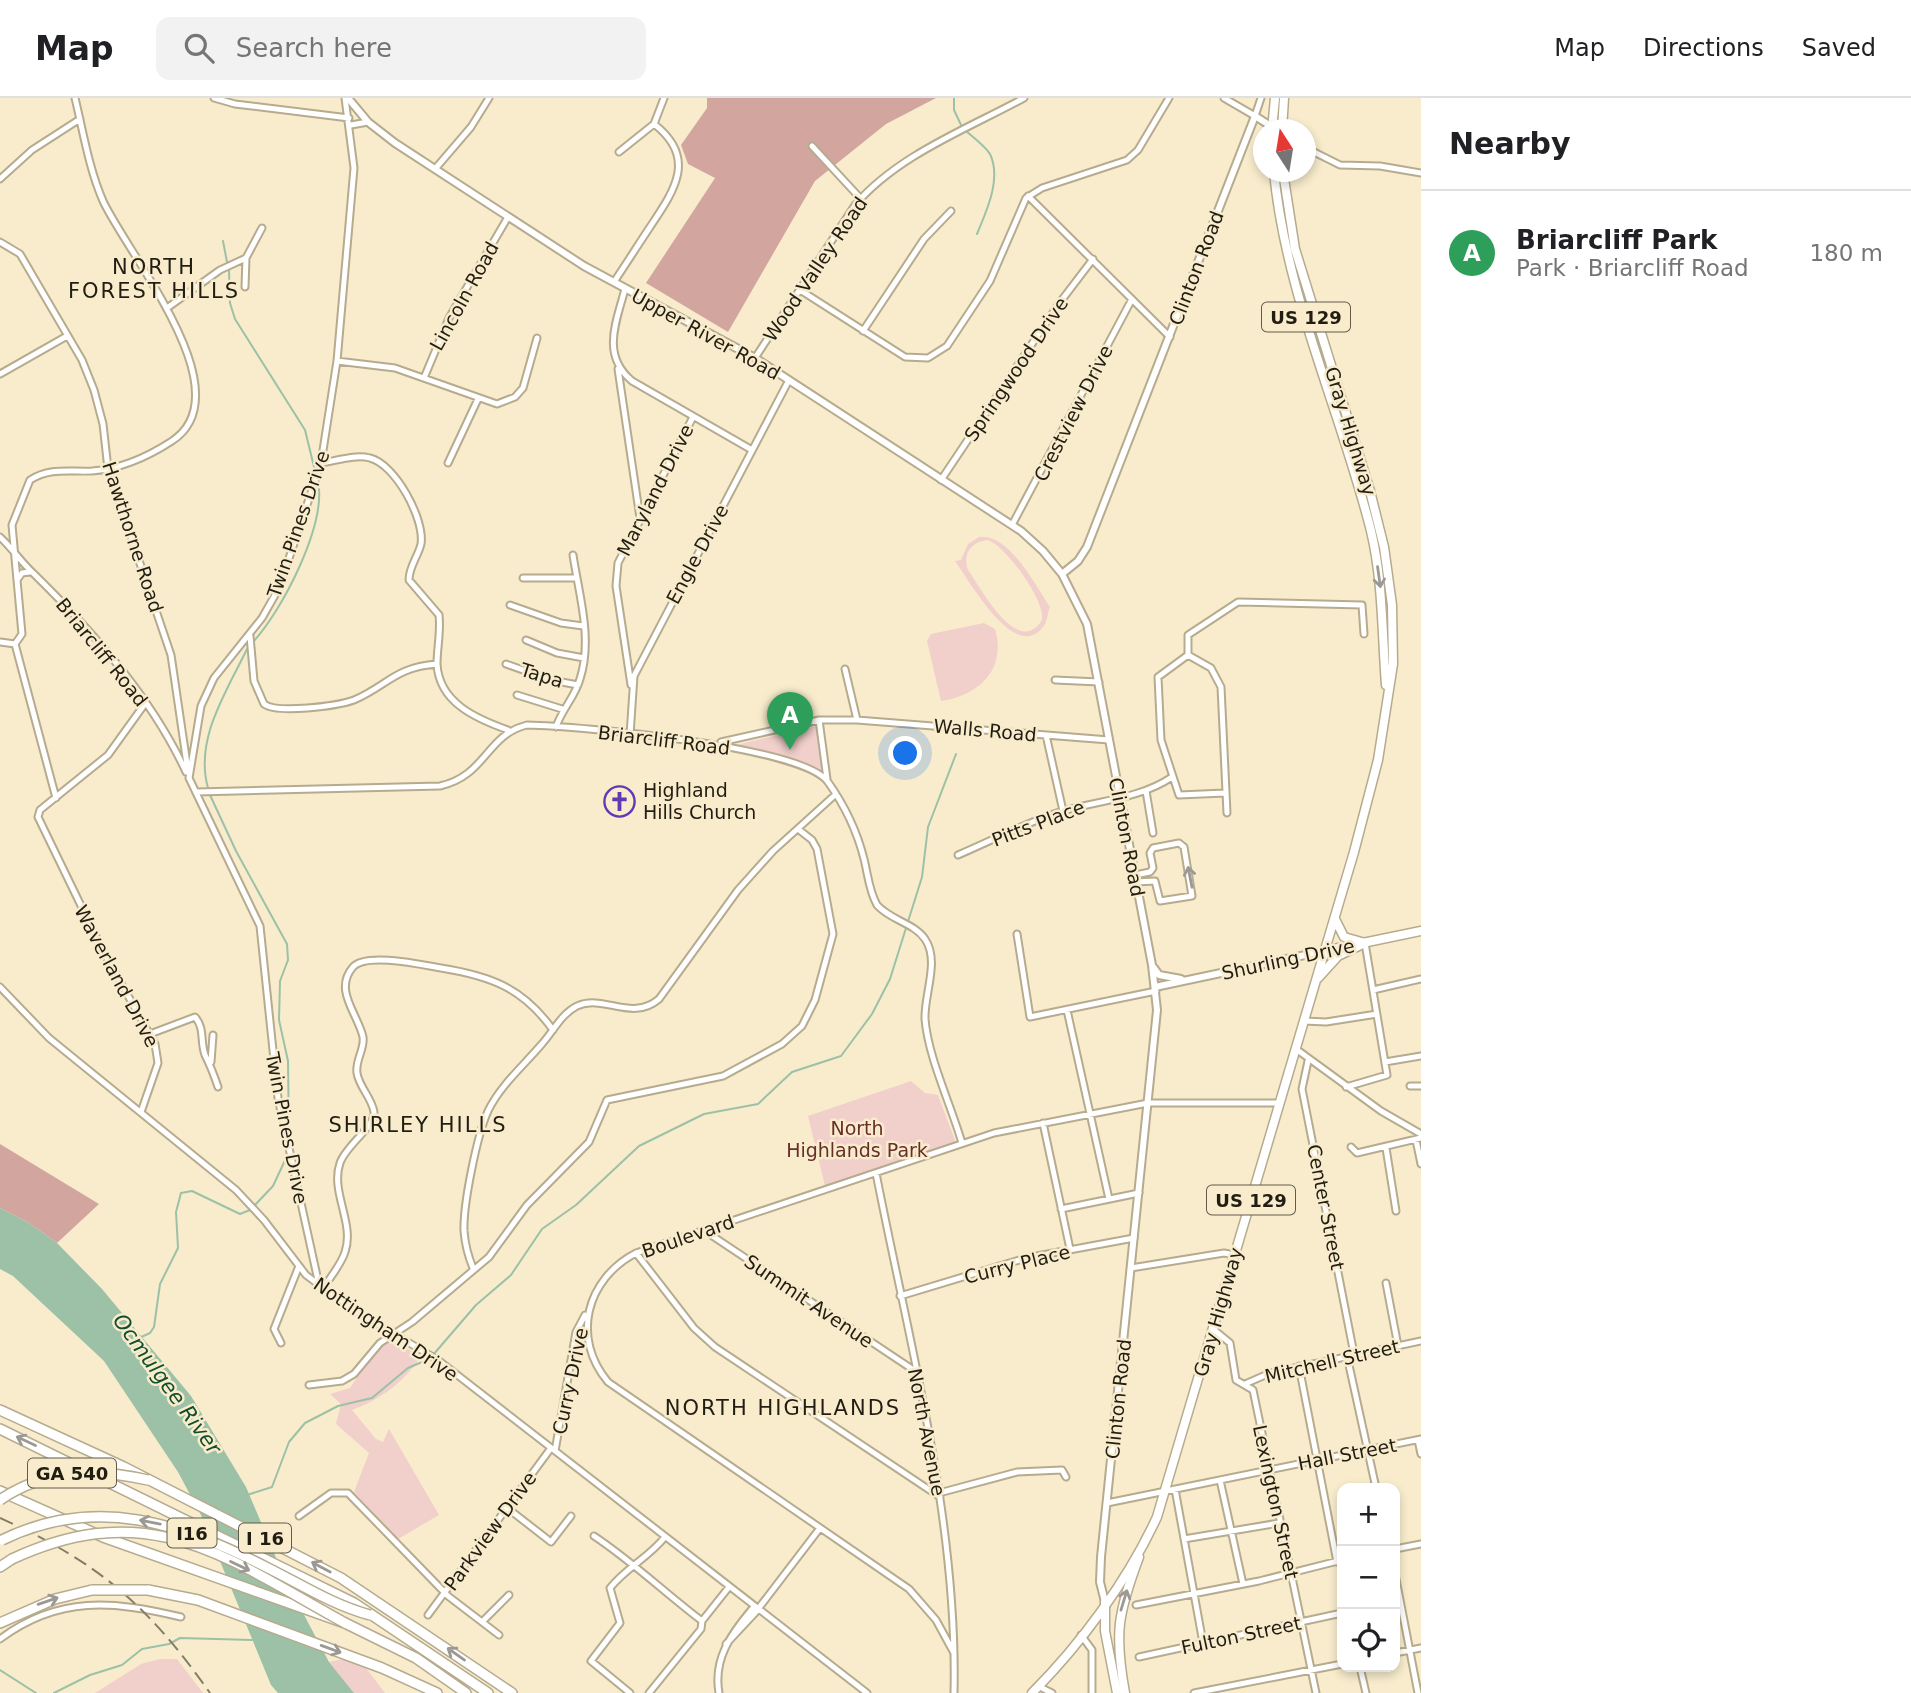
<!DOCTYPE html>
<html lang="en">
<head>
<meta charset="utf-8">
<style>
	:root { --surface:#fff; --page:#f2f2f2; --text:#202124; --muted:#757577; --line:#e0e0e0; --accent:#b45309 }
	body { margin:0; font-family:"DejaVu Sans",sans-serif; background:var(--page); color:var(--text) }
	.controls { position:absolute; right:21px; bottom:21px; display:grid; overflow:hidden; border-radius:14px; box-shadow:0 4px 10px #0003 }
	.controls button { width:63px; height:63px; display:grid; place-items:center; padding:0; border:0; border-bottom:2px solid var(--line); background:var(--surface); color:var(--text); font:35px sans-serif }
	.compass { position:absolute; left:1253px; top:21px; width:63px; height:63px; border-radius:50%; background:var(--surface); box-shadow:0 4px 10px #0003; rotate:348deg }
	.you { position:absolute; left:906px; top:656px; width:24px; height:24px; margin:-18px; border:5px solid #fff; border-radius:50%; background:#1a73e8; box-shadow:0 0 0 10px #1a73e833 }
	.badge { display:grid; place-items:center; width:46px; height:46px; border-radius:50%; background:var(--accent); color:#fff; font-size:23px; font-weight:700 }
	.pin { position:absolute; translate:-50% -58px; filter:drop-shadow(0 2px 4px #0008) }
	.pin::after { content:''; position:absolute; top:37px; width:24px; height:21px; background:inherit; clip-path:polygon(0 0,100% 0,50% 100%) }
	.list { margin:0; padding:0; list-style:none }
	h2 { display:flex; justify-content:space-between; align-items:center; height:91px; margin:0; padding:0 28px; font-size:30px }
	h2 small { font-size:23px; font-weight:400; color:var(--muted) }
	.list li { display:grid; grid-template-columns:46px 1fr auto; gap:21px; align-items:center; box-sizing:border-box; height:126px; padding:0 28px; border-top:2px solid var(--line) }
	.list b { display:block; font-size:26px; white-space:nowrap }
	.list p { margin:0; font-size:23px; white-space:nowrap; color:var(--muted) }
	.list em { font-size:23px; font-style:normal; color:var(--muted) }
	.icon { flex:none; width:38px; height:38px; fill:none; stroke:currentColor; stroke-width:2; stroke-linecap:round; stroke-linejoin:round }
	.map { position:relative; flex:none; width:1421px; height:1595px; overflow:hidden }
	header { display:flex; align-items:center; gap:42px; box-sizing:border-box; height:98px; padding:0 35px; background:var(--surface); border-bottom:2px solid var(--line) }
	header strong { font-size:33px }
	nav { display:flex; gap:38px; margin-inline-start:auto; font-size:24px }
	.search { width:490px; height:63px; background:var(--page); display:flex; align-items:center; gap:18px; box-sizing:border-box; padding:0 24px; border-radius:14px; color:var(--muted); font-size:26px }
	main { display:flex }
	aside { flex:1; background:var(--surface) }
	.map>svg:first-child { display:block }
</style>
</head>
<body>
<header>
<strong>Map</strong>
<div class="search"><svg class="icon" aria-label="search" viewBox="0 0 24 24"><circle cx="10" cy="10" r="6"/><path d="M15 15l6 6"/></svg>Search here</div>
<nav><a>Map</a><a>Directions</a><a>Saved</a></nav>
</header>
<main>
<div class="map">
<svg width="1421" height="1595" viewBox="0 0 1421 1595">
	<rect width="100%" height="100%" fill="#f8eccd"/>
	<path fill="#f1cfcb" fill-rule="evenodd" d="M979,439c30,-4 56,48 71,70 -3,6 -2,14 -7,20 -28,37 -74,-47 -88,-66l6,-1 7,-16zM987,442c18,4 59,62 55,80 -24,39 -61,-32 -74,-50 -6,-16 3,-28 19,-30z
		M984,525l11,6c12,41 -17,67 -54,72l-14,-60 4,-7z
		M816,628l6,46 -37,-16 -49,-11z
		M911,983l14,12 13,2 18,48 -130,47 -18,-74z
		M385,1237l36,22c-20,27 -38,41 -69,53l24,29 7,3 6,-13 50,86 -41,24 -44,-47 15,-39 -33,-29 5,-20 -11,-10 20,-6z
		M357,1558l28,37h-31l-25,-31z
		M160,1561h17l26,34h-108l46,-29z"/>
	<path fill="#d3a59f" d="M707,0h229l-50,26 -71,57 -87,151 -82,-49 69,-105 -27,-14 -7,-19 26,-37z
		M0,1046l99,60 -42,39 -28,-20 -29,-15z"/>
	<path fill="#9cc1a6" d="M0,1110l29,15 28,20 45,46 89,107 55,91 39,92 44,83 25,31h-76l-7,-8 -70,-170 -23,-43 -74,-111 -91,-85 -13,-7z"/>
	<g fill="none" stroke-linecap="round" stroke-linejoin="round">
		<path stroke="#9cc1a6" stroke-width="2" d="M954,0v12l8,17
			M966,33c8,7 19,15 24,23 12,25 -4,58 -13,80
			M223,143l4,21
			M229,172l1,33 5,16 70,111 10,41
			M253,544c29,-31 74,-118 65,-161
			M208,690c-14,-49 19,-97 39,-139
			M210,697l26,56 51,93 1,16 -8,21 -1,39 9,41 1,76
			M255,1107l18,-19 14,-30
			M139,1240l11,-5 4,-6 6,-43 18,-36 -2,-36 5,-19 11,-2 48,23 10,-4
			M433,1257l43,-50 35,-30 31,-46 34,-24 63,-59 65,-32 54,-10 34,-32 49,-16 31,-42 18,-35 32,-102 6,-50 28,-73
			M247,1397l25,-8 17,-45 16,-19 33,-17 34,-8 36,-30 21,-9
			M0,1572l36,23
			M54,1595l36,-18 32,-10 20,-16 27,-5 11,-6 72,2"/>
		<defs>
			<path id="minor" d="M214,0l21,6 114,14
				M1224,0l31,18 6,-18
				M351,27l17,-3
				M812,48l49,53
				M1306,50l34,17 40,1 41,7
				M619,54l35,-28 10,-26
				M435,71l36,-42 18,-29
				M0,81l32,-29 48,-31
				M1028,98l142,141
				M0,144l20,12 62,106 12,30 9,34 5,45 63,186 17,116
				M614,184c12,-18 24,-37 36,-55 24,-36 48,-69 4,-103
				M245,189l1,-29
				M625,191c-9,34 -24,66 7,92l120,69
				M800,192l105,67 23,1 19,-12 43,-65 36,-83 16,-10 85,-28 11,-10 31,-52
				M167,210l53,-38 26,-12 16,-30
				M863,233l61,-92 27,-28
				M755,260l100,-153c43,-50 112,-76 169,-107
				M337,263l58,7 102,36 18,-7 8,-9 14,-50
				M618,271l22,149
				M0,276l67,-38
				M424,280l25,-60 59,-101
				M321,365c15,-2 34,-9 49,-5 25,6 55,61 51,86 -3,13 -12,22 -12,36l30,35c2,16 -2,33 -2,49 2,39 40,55 71,66
				M448,365l30,-64
				M941,382l117,-175 35,-46
				M1012,427l120,-226
				M0,439c12,11 21,25 33,36 58,57 118,123 153,199
				M523,480h53
				M17,482l-5,-55 18,-45c20,-13 40,-8 62,-9 28,-2 57,-15 80,-30 73,-48 -44,-186 -69,-240 -14,-32 -20,-70 -28,-103
				M510,507l51,18 22,3
				M250,538l4,45 10,23c13,10 73,2 90,-4 33,-14 41,-33 83,-36
				M526,542l31,13 27,5
				M0,544l15,2
				M15,546l41,154
				M15,546l7,-10 -5,-54 5,-7 8,-1
				M1188,557l23,13 10,19 6,126
				M506,566l45,16 27,5
				M845,571l12,51
				M1055,582l44,2
				M631,587l-15,-99 2,-23 75,-146
				M517,597l45,14
				M819,622l8,59
				M556,629c6,-18 19,-30 24,-48 13,-40 -1,-84 -7,-124
				M630,637l4,-59 155,-296
				M1046,637l17,76
				M721,644l98,-22h38l252,20
				M1146,693l7,42
				M196,694l244,-6c46,-10 46,-51 87,-61 50,1 276,21 301,57 17,24 29,49 36,77 4,16 5,32 13,46 13,15 37,18 48,34 15,22 -1,55 0,80 3,38 26,86 37,124
				M1225,695l-46,2 -18,-55 -3,-63 30,-22v-20l50,-33 124,3 2,29
				M958,757c30,-13 60,-28 90,-39 41,-16 87,-14 124,-39
				M1135,777l15,-3 3,-4 -3,-15 3,-5 26,-5 5,4 8,49 -32,5 -5,-20 -19,1
				M1017,836l13,83 126,-26
				M0,889l49,51 187,152 28,30 42,55 41,31 91,54 429,333
				M1373,892l48,-11
				M1067,912l42,189
				M1304,923l22,1 51,-8
				M150,936l45,-17c10,11 5,25 10,38 5,10 9,20 13,32
				M1296,951l85,62 40,23
				M1308,963l-6,28 52,265
				M211,964l2,-27
				M1385,964l36,-6
				M1410,988h11
				M1346,989l41,-12 -22,-132
				M141,1014l17,-49 -3,-19 -52,-93 -65,-134 2,-7 68,-55 36,-50
				M1043,1025l27,126
				M1416,1042l5,24
				M1351,1049l6,6 64,-15
				M1386,1050l10,63
				M876,1075c33,170 82,347 78,520
				M1061,1111l78,-16
				M705,1133l210,140
				M636,1155l58,75 21,19 225,150
				M473,1170c-5,-12 -8,-24 -9,-37 -1,-26 13,-96 24,-120 12,-25 35,-45 53,-66 12,-13 20,-31 36,-39 27,-12 55,16 82,-7l79,-109 35,-39 63,-57
				M1131,1170l93,-15 11,2
				M1386,1185l12,63
				M319,1187l-41,-187 -18,-172 -71,-148 12,-72 13,-28 48,-60 17,-30 42,-125 16,-102 17,-193 -9,-70
				M323,1191c7,-12 18,-24 22,-37 10,-29 -15,-60 -5,-89 6,-18 35,-36 34,-51 -2,-14 -15,-25 -17,-39 -2,-13 8,-24 6,-36 -5,-23 -30,-47 -10,-70 13,-15 70,-2 88,1 50,8 82,20 112,62
				M900,1198l126,-38 108,-20
				M1213,1231l17,14 6,37 17,10 63,303
				M281,1245l-7,-14 25,-63
				M1347,1258l29,132
				M1299,1268l38,196
				M1245,1286l25,-11 151,-32
				M309,1287l33,-4 12,-7 26,-31 32,-21 77,-65 38,-52 62,-63 18,-42 116,-24 59,-32 20,-18 13,-26 18,-66 -16,-85 -5,-9 -14,-11
				M1418,1342l3,14
				M555,1353l21,-119 9,-17
				M1220,1382l23,104
				M1175,1391l28,154
				M939,1395l78,-21 45,-2 4,7
				M1107,1405l314,-64
				M506,1409l45,35 20,-26
				M299,1418l32,-23h17l100,103 51,39
				M594,1438c39,26 71,57 108,85
				M1184,1441l95,-16
				M1395,1451l26,-5
				M1395,1476l23,119
				M1136,1507l123,-24 83,-21
				M428,1517l123,-167
				M482,1524l27,-27
				M1081,1537l11,15v43
				M0,1541c59,-44 113,-38 181,-22
				M726,1546l29,-31 65,-85
				M954,1555l-18,-33 -27,-31 -301,-207c-37,-44 -22,-103 28,-129l358,-120 154,-30h132
				M1395,1555l26,-5
				M1139,1559l203,-44
				M1360,1569l6,26
				M1038,1588l14,7
				M630,1595l-39,-32 29,-38 -10,-35c17,-21 38,-30 55,-51
				M649,1595l52,-64 1,-8 27,-34
				M719,1595c-6,-34 12,-59 33,-84l4,-1
				M1194,1595l148,-29"/>
			<path id="tertiary" d="M348,0l20,24 27,21 189,123 171,92 266,173 22,20 19,23 25,50 65,341 5,45 -56,547 -1,25 5,20
				M1062,476l16,-13 9,-14 168,-431 22,14
				M1154,870l5,7 22,4
				M1155,889l169,-36"/>
			<path id="primary" d="M1324,853l97,-20
				M1105,1504v29l12,62
				M1125,1595c-11,-60 -7,-80 14,-136"/>
			<path id="trunk" d="M1272,32l3,-32
				M1282,32l2,-32
				M1274,74c12,124 67,239 97,359 12,50 11,103 15,154
				M1335,821l9,18 21,6
				M1318,880l20,-22 27,-13
				M1032,1595c49,-49 96,-113 125,-176l197,-665 24,-92 15,-96 -1,-59 -8,-58 -14,-56 -75,-242 -12,-77"/>
			<path id="motorway" d="M0,1312l124,57 217,111 171,115
				M0,1331l354,174 134,90
				M0,1393l103,46 242,86 71,35 50,35
				M0,1469l12,-8
				M148,1492l50,10 184,68 55,25
				M0,1525l55,-24 37,-9"/>
		</defs>
		<use href="#minor" stroke="#b6ab8e" stroke-width="9"/>
		<use href="#tertiary" stroke="#b6ab8e" stroke-width="10"/>
		<use href="#primary" stroke="#b6ab8e" stroke-width="11"/>
		<use href="#trunk" stroke="#b6ab8e" stroke-width="11"/>
		<use href="#motorway" stroke="#b6ab8e" stroke-width="12"/>
		<use href="#minor" stroke="#fff" stroke-width="5"/>
		<use href="#tertiary" stroke="#fff" stroke-width="6"/>
		<use href="#primary" stroke="#fff" stroke-width="8"/>
		<use href="#trunk" stroke="#fff" stroke-width="8"/>
		<use href="#motorway" stroke="#fff" stroke-width="9"/>
		<path stroke="#867d69" stroke-width="2" stroke-dasharray="14 7" stroke-linecap="butt" d="M0,1420c98,44 148,87 210,175"/>
		<defs>
			<path id="motorway-bridge" d="M0,1402c45,-31 96,-32 148,-20
				M2,1442c94,-46 178,-17 266,28 34,17 65,37 102,47
				M12,1461c138,-64 213,-2 333,64
				M92,1492h56"/>
		</defs>
		<use href="#motorway-bridge" stroke="#b6ab8e" stroke-width="12" stroke-linecap="butt"/>
		<use href="#motorway-bridge" stroke="#fff" stroke-width="9"/>
	</g>
	<defs><path id="oneway-shaft" d="M-6 0H5M1.5-3L5.5 0L1.5 3" fill="none" stroke-width="1.6" stroke-linecap="round" stroke-linejoin="round" transform="scale(1.75)"/></defs>
	<g stroke="#9c9994">
		<use href="#oneway-shaft" transform="translate(1379 479) rotate(82)"/>
		<use href="#oneway-shaft" transform="translate(1190 779) rotate(-101)"/>
		<use href="#oneway-shaft" transform="translate(26 1343) rotate(-155)"/>
		<use href="#oneway-shaft" transform="translate(150 1424) rotate(-169)"/>
		<use href="#oneway-shaft" transform="translate(240 1468) rotate(26)"/>
		<use href="#oneway-shaft" transform="translate(321 1469) rotate(-152)"/>
		<use href="#oneway-shaft" transform="translate(1124 1502) rotate(-73)"/>
		<use href="#oneway-shaft" transform="translate(48 1503) rotate(-19)"/>
		<use href="#oneway-shaft" transform="translate(331 1551) rotate(20)"/>
		<use href="#oneway-shaft" transform="translate(456 1556) rotate(-145)"/>
	</g>
	<defs>
		<symbol id="church-ring" viewBox="-11 -11 22 22"><circle r="9.5" fill="#f8eccd" stroke="#5e3bb3" stroke-width="1.5"/><path d="M-1.2-6h2.4v3.5h3.3v2.4h-3.3V6h-2.4V-.1h-3.3v-2.4h3.3Z" fill="#5e3bb3"/></symbol>
	</defs>
	<g fill-rule="evenodd">
		<use href="#church-ring" x="602" y="686" width="35" height="35"/>
	</g>
	<g text-anchor="middle" dominant-baseline="central" stroke-width="5" stroke-linejoin="round" paint-order="stroke">
		<g fill="#f8eccd" stroke="#625b4a" stroke-width="2">
			<rect x="1262" y="204.5" width="88" height="29" rx="5"/>
			<rect x="1207" y="1087.5" width="88" height="29" rx="5"/>
			<rect x="28" y="1360.5" width="88" height="29" rx="5"/>
			<rect x="167.5" y="1420.5" width="49" height="29" rx="5"/>
			<rect x="239" y="1425.5" width="52" height="29" rx="5"/>
		</g>
		<g font-size="18" font-weight="bold" fill="#221d12">
			<text x="1306" y="219">US 129</text>
			<text x="1251" y="1102">US 129</text>
			<text x="72" y="1375">GA 540</text>
			<text x="192" y="1435">I16</text>
			<text x="265" y="1440">I 16</text>
		</g>
		<g font-size="19" fill="#221d12" stroke="#f8eccd">
			<text transform="translate(1196 170) rotate(-69)">Clinton Road</text>
			<text transform="translate(815 171) rotate(-56)">Wood Valley Road</text>
			<text transform="translate(464 198) rotate(-61)">Lincoln Road</text>
			<text transform="translate(706 236) rotate(29)">Upper River Road</text>
			<text transform="translate(1016 271) rotate(-56)">Springwood Drive</text>
			<text transform="translate(1073 315) rotate(-63)">Crestview Drive</text>
			<text transform="translate(1351 333) rotate(73)">Gray Highway</text>
			<text transform="translate(655 392) rotate(-63)">Maryland Drive</text>
			<text transform="translate(298 426) rotate(-71)">Twin Pines Drive</text>
			<text transform="translate(133 439) rotate(72)">Hawthorne Road</text>
			<text transform="translate(697 456) rotate(-62)">Engle Drive</text>
			<text transform="translate(102 554) rotate(51)">Briarcliff Road</text>
			<text transform="translate(542 577) rotate(17)">Tapa</text>
			<text transform="translate(985 632) rotate(5)">Walls Road</text>
			<text transform="translate(664 642) rotate(7)">Briarcliff Road</text>
			<text transform="translate(1038 725) rotate(-21)">Pitts Place</text>
			<text transform="translate(1127 739) rotate(79)">Clinton Road</text>
			<text transform="translate(1288 861) rotate(-12)">Shurling Drive</text>
			<text transform="translate(117 878) rotate(62)">Waverland Drive</text>
			<text transform="translate(287 1030) rotate(79)">Twin Pines Drive</text>
			<text transform="translate(1326 1109) rotate(79)">Center Street</text>
			<text transform="translate(688 1138) rotate(-19)">Boulevard</text>
			<text transform="translate(1017 1166) rotate(-14)">Curry Place</text>
			<text transform="translate(809 1203) rotate(34)">Summit Avenue</text>
			<text transform="translate(1218 1214) rotate(-74)">Gray Highway</text>
			<text transform="translate(386 1231) rotate(34)">Nottingham Drive</text>
			<text transform="translate(1332 1263) rotate(-13)">Mitchell Street</text>
			<text transform="translate(570 1283) rotate(-78)">Curry Drive</text>
			<text transform="translate(1118 1301) rotate(-84)">Clinton Road</text>
			<text transform="translate(927 1334) rotate(79)">North Avenue</text>
			<text transform="translate(1347 1356) rotate(-11)">Hall Street</text>
			<text transform="translate(1276 1404) rotate(78)">Lexington Street</text>
			<text transform="translate(490 1433) rotate(-54)">Parkview Drive</text>
			<text transform="translate(1241 1537) rotate(-12)">Fulton Street</text>
		</g>
		<g font-size="19" fill="#221d12" stroke="#f8eccd" text-anchor="start">
			<text x="643" y="692">Highland<tspan x="643" dy="22">Hills Church</tspan></text>
		</g>
		<g font-size="19" fill="#682e29" stroke="#f8eccd">
			<text x="857" y="1030">North<tspan x="857" dy="22">Highlands Park</tspan></text>
		</g>
		<g font-size="21" letter-spacing="2" fill="#221d12" stroke="#f8eccd">
			<text x="154" y="169">NORTH<tspan x="154" dy="24">FOREST HILLS</tspan></text>
			<text x="418" y="1027">SHIRLEY HILLS</text>
			<text x="783" y="1310">NORTH HIGHLANDS</text>
		</g>
		<g font-size="21" font-style="italic" fill="#114f2c" stroke="#f8eccd">
			<text transform="translate(167 1286) rotate(54)">Ocmulgee River</text>
		</g>
	</g>
</svg>
<div class="controls">
<button>+</button>
<button>−</button>
<button><svg class="icon" aria-label="locate" viewBox="0 0 24 24"><circle cx="12" cy="12" r="6"/><path d="M12 2v4M12 18v4M2 12h4M18 12h4"/></svg></button>
</div>
<svg class="compass" viewBox="-18 -18 36 36"><path d="M0-13l5 13h-10z" fill="#e53935"/><path d="M0 13l5-13h-10z" fill="#757577"/></svg>
<div class="you"></div>
<div class="pin badge" style="left:790px;top:652px;background:#2e9e5b">A</div>
</div>
<aside>
<h2>Nearby<small></small></h2>
<ul class="list">
<li><span class="badge" style="background:#2e9e5b">A</span><div><b>Briarcliff Park</b><p>Park · Briarcliff Road</p></div><em>180 m</em></li>
</ul>
</aside>
</main>
</body>
</html>
